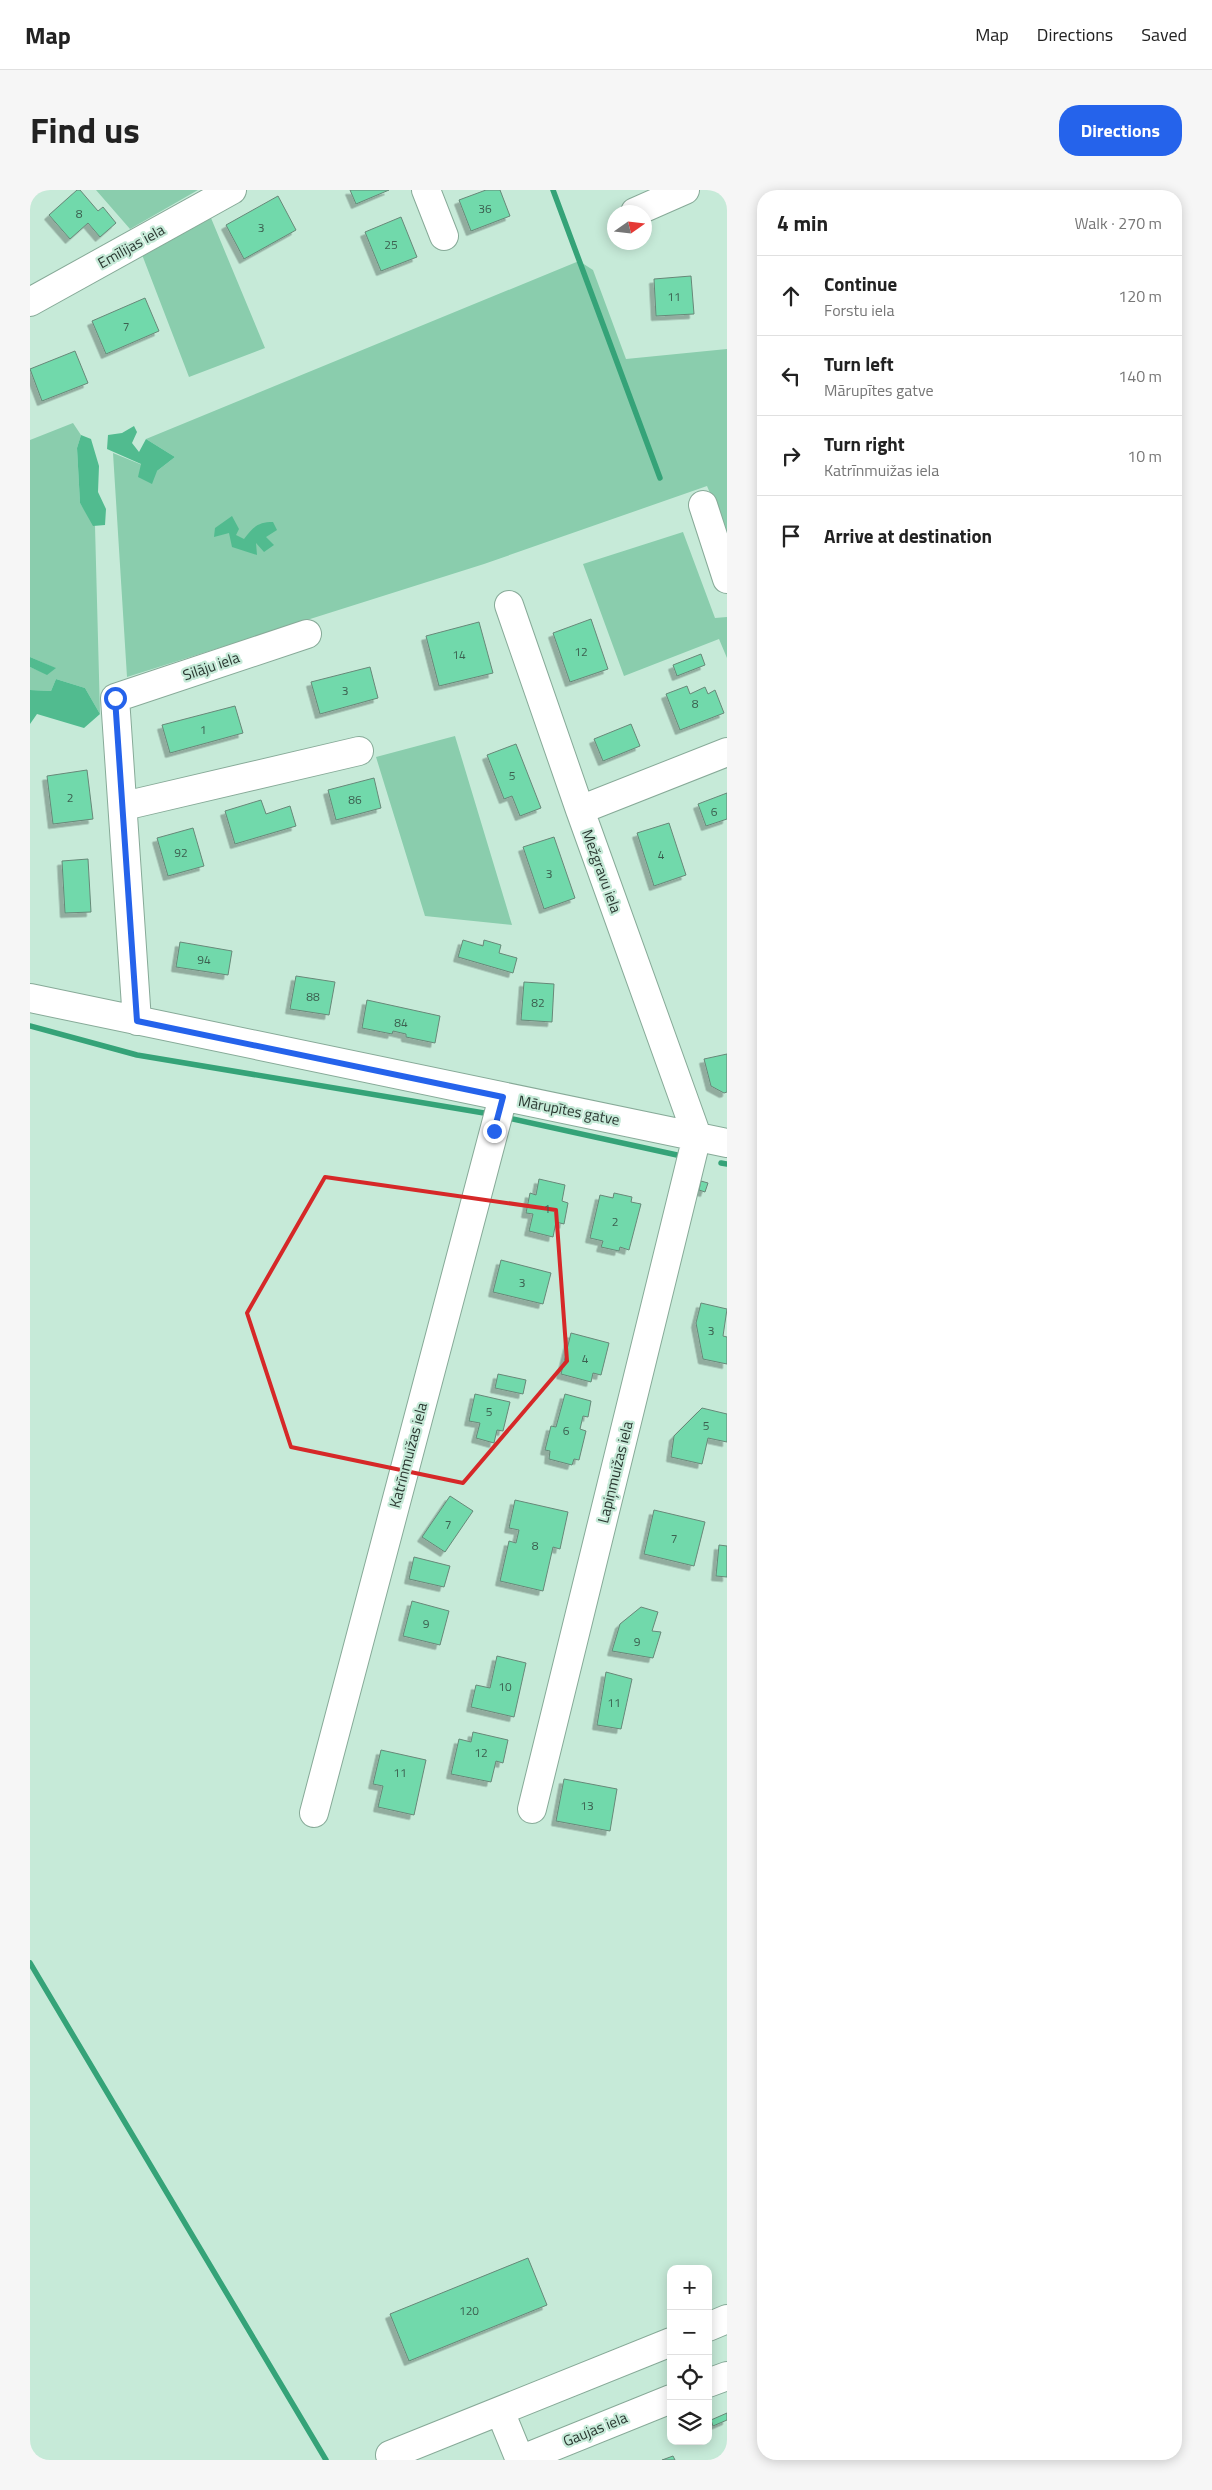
<!DOCTYPE html>
<html lang="en">
<head>
<meta charset="utf-8">
<style>
	:root { --surface:#fff; --page:#f6f6f6; --text:#222; --muted:#767676; --line:#e0e0e0; --accent:#2563eb }
	body { margin:0; font-family:"Titillium Web",sans-serif; background:var(--page); color:var(--text) }
	.controls { position:absolute; right:15px; bottom:15px; display:grid; overflow:hidden; border-radius:10px; box-shadow:0 2px 12px #0003 }
	.controls button { width:45px; height:45px; display:grid; place-items:center; padding:0; border:0; border-bottom:1px solid var(--line); background:var(--surface); color:var(--text); font:25px sans-serif }
	.compass { position:absolute; left:577px; top:15px; width:45px; height:45px; border-radius:50%; background:var(--surface); box-shadow:0 2px 12px #0003; rotate:76deg }
	.stop { position:absolute; width:15px; height:15px; margin:-11px; border:4px solid #2563eb; border-radius:50%; background:#fff }
	.stop.end { background:#2563eb; border-color:#fff; box-shadow:0 1px 5px #0008 }
	.list { margin:0; padding:0; list-style:none }
	h2 { display:flex; justify-content:space-between; align-items:center; height:65px; margin:0; padding:0 20px; font-size:21px }
	h2 small { font-size:16px; font-weight:400; color:var(--muted) }
	.list li { display:grid; grid-template-columns:32px 1fr auto; gap:15px; align-items:center; box-sizing:border-box; height:80px; padding:0 20px; border-top:1px solid var(--line) }
	.list b { display:block; font-size:19px; white-space:nowrap }
	.list p { margin:0; font-size:16px; white-space:nowrap; color:var(--muted) }
	.list em { font-size:16px; font-style:normal; color:var(--muted) }
	.icon { flex:none; width:28px; height:28px; fill:none; stroke:currentColor; stroke-width:2; stroke-linecap:round; stroke-linejoin:round }
	.map { position:relative; flex:none; width:697px; height:2270px; overflow:hidden; border-radius:20px }
	header { display:flex; align-items:center; gap:30px; box-sizing:border-box; height:70px; padding:0 25px; background:var(--surface); border-bottom:1px solid var(--line) }
	header strong { font-size:24px }
	nav { display:flex; gap:28px; margin-inline-start:auto; font-size:18px }
	.intro { display:flex; align-items:center; justify-content:space-between; box-sizing:border-box; height:120px; padding:0 30px }
	h1 { margin:0; font-size:35px }
	.button { padding:12px 22px; border-radius:20px; background:var(--accent); color:#fff; font-size:18px; font-weight:700 }
	main { display:flex; gap:30px; padding:0 30px }
	aside { flex:1; background:var(--surface); border-radius:20px; box-shadow:0 2px 12px #0003 }
	.map>svg:first-child { display:block }
</style>
</head>
<body>
<header>
<strong>Map</strong>
<nav><a>Map</a><a>Directions</a><a>Saved</a></nav>
</header>
<div class="intro"><h1>Find us</h1><a class="button">Directions</a></div>
<main>
<div class="map">
<svg width="697" height="2270" viewBox="0 0 697 2270">
	<defs>
		<filter id="shadow"><feDropShadow dx="-4.5" dy="4.5" stdDeviation="0" flood-color="#0004"/></filter>
	</defs>
	<rect width="100%" height="100%" fill="#c6ead8"/>
	<path fill="#8acdad" d="M66,0h102l-68,39z
		M181,28l54,130 -76,29 -48,-125z
		M549,71l14,9 33,89 101,-10v184l-20,-47 -223,78 -357,113 -14,-224 44,18 18,-14 -29,-18z
		M43,233l8,12 -4,13 3,55 15,23 5,188 -15,-26 -29,-9 -5,12 -21,-1v-23l17,7 8,-6 -25,-11v-217z
		M653,342l32,86 12,-1v41l-8,-19 -95,37 -41,-112z
		M425,546l57,189 -87,-9 -49,-159z"/>
	<path fill="#51bb8f" d="M104,236l3,6 -5,11 7,9 7,-13 29,18 -18,14 -5,13 -14,-7 3,-13 -34,-15 1,-14 14,-2z
		M51,245l10,4 8,27 -1,26 8,17 -1,16 -12,1 -13,-23 -3,-55z
		M202,326l7,13 -3,6 8,4c9,-12 14,-17 29,-17l4,8 -11,7 8,8 -10,7 -8,-9 1,12 -25,-8 -3,-14 -15,4 1,-9z
		M0,467l26,11 -9,7 -17,-8z
		M26,489l29,9 15,26 -16,14 -47,-14 -7,10v-34l21,1z"/>
	<g fill="none" stroke-linecap="round" stroke-linejoin="round">
		<path stroke="#35a378" stroke-width="5.5" d="M523,0l107,288
			M0,836l107,29 347,58
			M478,928l169,37
			M691,973l6,1
			M0,1773l296,497"/>
	</g>
	<path fill="#71d9ab" stroke="#678878" filter="url(#shadow)" d="M47,0h3l18,21 5,-4 13,16 -16,14 -12,-14 -18,16 -21,-24z
		M320,0h39l-33,14z
		M456,0h14l10,26 -39,15 -12,-31z
		M248,6l18,34 -52,29 -18,-34z
		M371,27l16,40 -36,14 -16,-39z
		M661,86l3,38 -38,2 -2,-37z
		M115,108l14,33 -53,23 -14,-33z
		M45,161l13,32 -46,18 -12,-32z
		M561,429l17,50 -38,13 -17,-49z
		M449,432l14,51 -54,13 -13,-50z
		M671,464l4,11 -28,11 -4,-11z
		M340,477l8,31 -58,16 -9,-32z
		M657,496l3,8 15,-7 3,7 7,-4 9,23 -44,17 -14,-36z
		M205,516l8,27 -73,20 -8,-28z
		M601,534l9,22 -37,15 -9,-22z
		M486,554l25,64 -21,8 -8,-20 -8,3 -17,-44z
		M57,580l6,49 -40,5 -6,-48z
		M344,588l7,30 -45,12 -8,-30z
		M697,603v26l-21,7 -8,-22z
		M231,610l5,14 24,-8 6,20 -61,18 -10,-33z
		M639,633l17,52 -32,11 -17,-53z
		M163,638l11,38 -36,10 -11,-38z
		M524,647l21,61 -31,11 -21,-62z
		M58,669l3,53 -26,1 -3,-52z
		M433,750l20,6 1,-6 17,5 -2,8 18,5 -4,15 -55,-16z
		M150,752l52,9 -4,24 -52,-8z
		M266,786l39,6 -6,33 -39,-6z
		M494,792l30,2 -2,38 -31,-2z
		M337,810l73,16 -5,27 -29,-6v-3l-13,-3 -1,3 -30,-6z
		M697,864v38l-3,1 -13,-7 -7,-27z
		M509,989l26,6 -3,16 6,2 -4,21 -8,-2 -3,15 -24,-6 4,-17 -7,-1 4,-20 6,2z
		M671,991l7,2 -3,9 -6,-2z
		M584,1003l18,4 -1,5 10,2 -12,46 -9,-3 -1,4 -18,-4 2,-6 -13,-3 10,-43 13,3z
		M471,1070l50,13 -8,31 -50,-12z
		M671,1113l26,6 -4,27 4,1v27l-24,-5 -7,-36z
		M541,1143l38,10 -8,32 -8,-2 -2,9 -30,-8z
		M468,1184l28,6 -3,14 -28,-6z
		M445,1204l35,8 -7,29 -6,-1 -3,13 -18,-5 4,-15 -11,-2z
		M535,1204l26,7 -3,16 -5,-1 -3,13 6,2 -7,29 -5,-1 -2,6 -23,-6 1,-8 -5,-1 6,-24 5,1z
		M672,1218l25,6v28l-19,-4 -6,26 -31,-7 3,-21z
		M420,1306l23,15 -28,41 -23,-15z
		M485,1310l53,12 -8,37 -7,-2 -10,44 -43,-10 9,-40 7,2 3,-13 -10,-2z
		M624,1320l51,12 -11,44 -50,-12z
		M689,1355l8,1v31l-11,-1z
		M384,1367l36,9 -6,21 -35,-8z
		M382,1411l37,10 -9,34 -37,-9z
		M611,1417l17,5 -6,19 9,1 -8,26 -41,-7 8,-27z
		M467,1466l29,7 -12,54 -43,-10 5,-22 14,3z
		M576,1482l26,7 -11,50 -24,-4z
		M443,1542l35,8 -5,23 -7,-2 -5,21 -40,-8 8,-35 12,3z
		M351,1560l45,10 -12,55 -36,-8 5,-21 -10,-2z
		M534,1589l53,10 -7,42 -54,-10z
		M498,2068l19,47 -138,56 -19,-47z
		M697,2223v7l-14,6 -2,-6z
		M643,2266l2,4h-13z"/>
	<g fill="none" stroke-linecap="round" stroke-linejoin="round">
		<defs>
			<path id="minor" d="M396,0l18,46
				M605,22l50,-22
				M0,112l202,-112
				M673,315l24,74
				M479,415l71,205 117,326 -165,673
				M94,616l235,-55
				M550,620l147,-58
				M0,808l697,145
				M107,831l-22,-323 192,-64
				M284,1623l189,-716
				M678,2137l19,-8
				M678,2193l19,-7
				M470,2221l20,49
				M360,2265l281,-113
				M490,2270l151,-61"/>
		</defs>
		<use href="#minor" stroke="#87aa98" stroke-width="30"/>
		<use href="#minor" stroke="#fff" stroke-width="28"/>
	</g>
	<g fill="none" stroke-linecap="round" stroke-linejoin="round">
		<path stroke="#2563eb" stroke-width="6" d="M85,508l22,323 366,76 -9,34"/>
	</g>
	<path fill="none" stroke="#d62828" stroke-width="4" stroke-linejoin="round" d="M295,987l231,33 11,151 -104,122 -172,-36 -44,-134z"/>
	<g text-anchor="middle" dominant-baseline="central" stroke-width="4.5" stroke-linejoin="round" paint-order="stroke">
		<g font-size="12" fill="#3c6050">
			<text x="455" y="18">36</text>
			<text x="49" y="23">8</text>
			<text x="231" y="37">3</text>
			<text x="361" y="54">25</text>
			<text x="644" y="106">11</text>
			<text x="96" y="136">7</text>
			<text x="551" y="461">12</text>
			<text x="429" y="464">14</text>
			<text x="315" y="500">3</text>
			<text x="665" y="513">8</text>
			<text x="173" y="539">1</text>
			<text x="482" y="585">5</text>
			<text x="40" y="607">2</text>
			<text x="325" y="609">86</text>
			<text x="684" y="621">6</text>
			<text x="151" y="662">92</text>
			<text x="631" y="664">4</text>
			<text x="519" y="683">3</text>
			<text x="174" y="769">94</text>
			<text x="283" y="806">88</text>
			<text x="508" y="812">82</text>
			<text x="371" y="832">84</text>
			<text x="517" y="1018">1</text>
			<text x="585" y="1031">2</text>
			<text x="492" y="1092">3</text>
			<text x="681" y="1140">3</text>
			<text x="555" y="1168">4</text>
			<text x="459" y="1221">5</text>
			<text x="676" y="1235">5</text>
			<text x="536" y="1240">6</text>
			<text x="418" y="1334">7</text>
			<text x="644" y="1348">7</text>
			<text x="505" y="1355">8</text>
			<text x="396" y="1433">9</text>
			<text x="607" y="1451">9</text>
			<text x="475" y="1496">10</text>
			<text x="584" y="1512">11</text>
			<text x="451" y="1562">12</text>
			<text x="370" y="1582">11</text>
			<text x="557" y="1615">13</text>
			<text x="439" y="2120">120</text>
		</g>
		<g font-size="15" fill="#2a3831" stroke="#c6ead8">
			<text transform="translate(101 56) rotate(-29)">Emīlijas iela</text>
			<text transform="translate(181 476) rotate(-19)">Silāju iela</text>
			<text transform="translate(572 681) rotate(70)">Mežgravu iela</text>
			<text transform="translate(539 920) rotate(11)">Mārupītes gatve</text>
			<text transform="translate(378 1265) rotate(-75)">Katrīnmuižas iela</text>
			<text transform="translate(585 1282) rotate(-76)">Lapiņmuižas iela</text>
			<text transform="translate(565 2239) rotate(-22)">Gaujas iela</text>
		</g>
	</g>
</svg>
<div class="controls">
<button>+</button>
<button>−</button>
<button><svg class="icon" aria-label="locate" viewBox="0 0 24 24"><circle cx="12" cy="12" r="6"/><path d="M12 2v4M12 18v4M2 12h4M18 12h4"/></svg></button>
<button><svg class="icon" aria-label="layers" viewBox="0 0 24 24"><path d="M12 4l9 5-9 5-9-5zM3 14l9 5 9-5"/></svg></button>
</div>
<svg class="compass" viewBox="-18 -18 36 36"><path d="M0-13l5 13h-10z" fill="#e53935"/><path d="M0 13l5-13h-10z" fill="#767676"/></svg>
<div class="stop" style="left:85px;top:508px"></div>
<div class="stop end" style="left:464px;top:941px"></div>
</div>
<aside>
<h2>4 min<small>Walk · 270 m</small></h2>
<ul class="list">
<li><svg class="icon" aria-label="ahead" viewBox="0 0 24 24"><path d="M12 20V5M6 11l6-6 6 6"/></svg><div><b>Continue</b><p>Forstu iela</p></div><em>120 m</em></li>
<li><svg class="icon" aria-label="left" viewBox="0 0 24 24"><path d="M17 20v-9H6M10 6l-5 5 5 5"/></svg><div><b>Turn left</b><p>Mārupītes gatve</p></div><em>140 m</em></li>
<li><svg class="icon" aria-label="right" viewBox="0 0 24 24"><path d="M7 20v-9h11M14 6l5 5-5 5"/></svg><div><b>Turn right</b><p>Katrīnmuižas iela</p></div><em>10 m</em></li>
<li><svg class="icon" aria-label="arrive" viewBox="0 0 24 24"><path d="M6 21V4h12l-3 4 3 4H6"/></svg><div><b>Arrive at destination</b></div></li>
</ul>
</aside>
</main>
</body>
</html>
